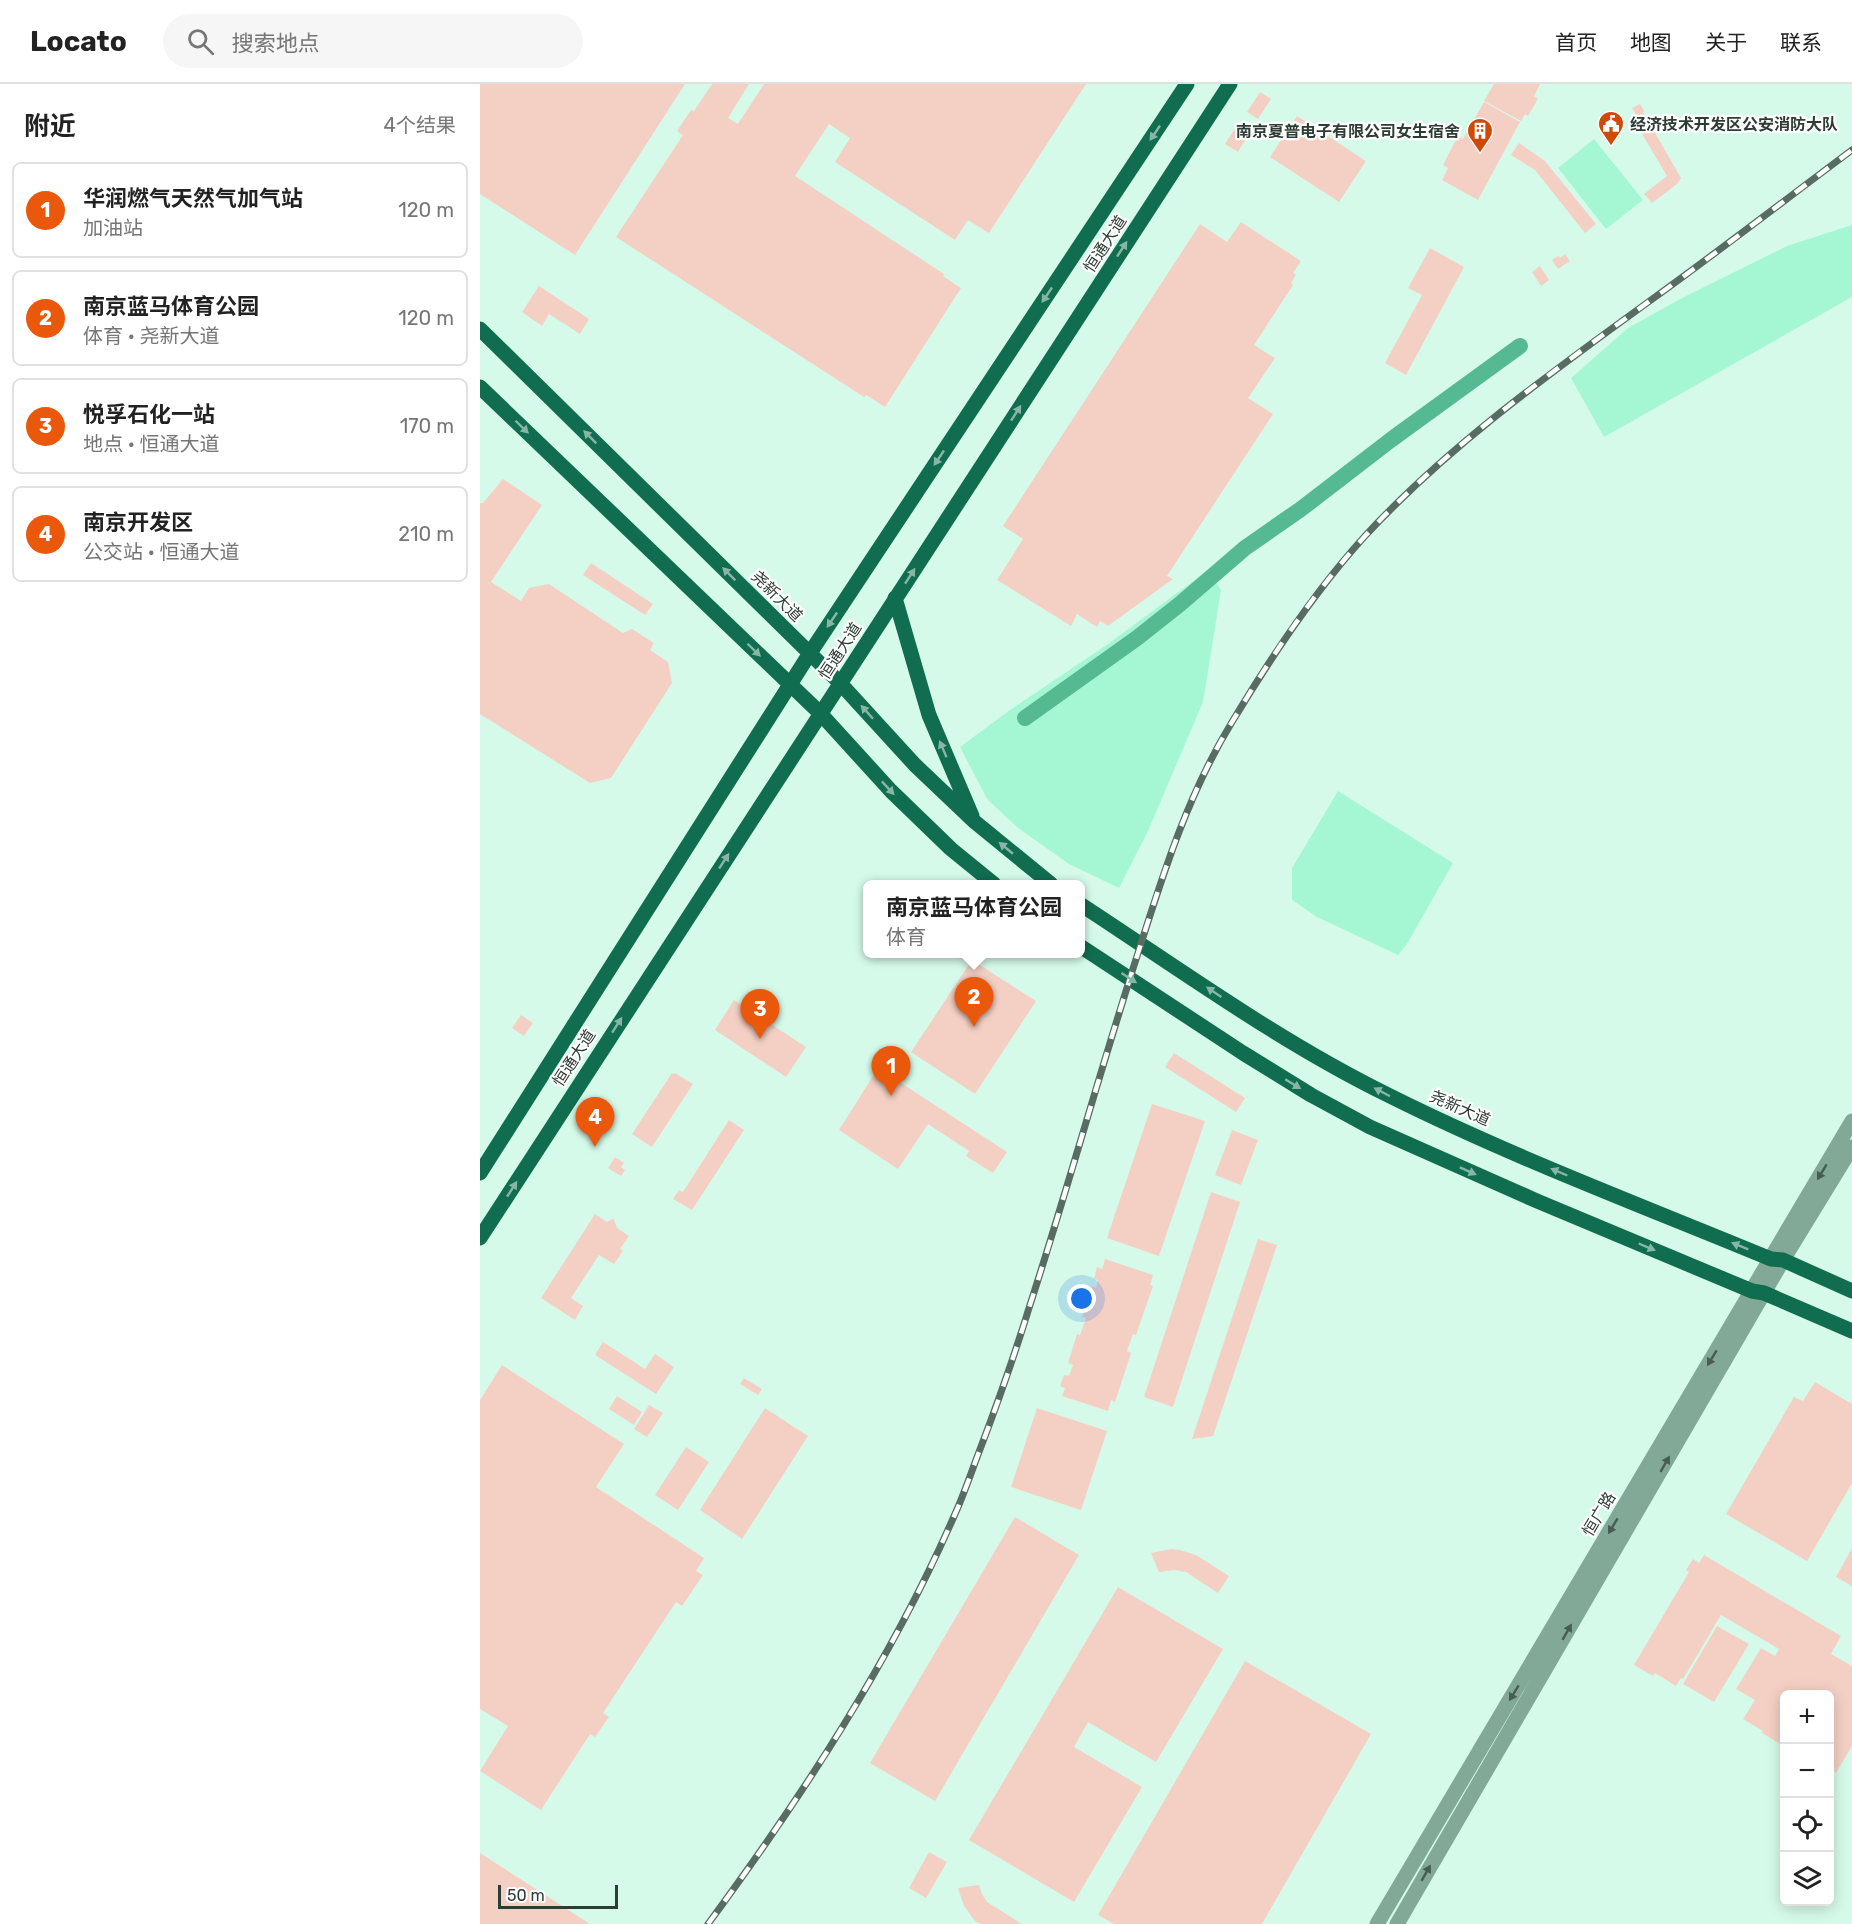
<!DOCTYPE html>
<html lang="zh">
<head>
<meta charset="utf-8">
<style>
	:root { --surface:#fff; --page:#f6f6f6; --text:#222; --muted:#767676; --line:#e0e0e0; --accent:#ea580c }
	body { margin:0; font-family:Rubik,"Noto Sans SC",sans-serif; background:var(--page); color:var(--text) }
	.controls { position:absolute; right:18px; bottom:18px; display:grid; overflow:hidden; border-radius:9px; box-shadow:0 3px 15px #0003 }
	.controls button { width:54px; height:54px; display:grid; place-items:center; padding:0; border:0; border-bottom:2px solid var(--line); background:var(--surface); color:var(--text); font:30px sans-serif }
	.scale { position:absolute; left:18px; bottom:15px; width:120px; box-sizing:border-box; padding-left:6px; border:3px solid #2e3c36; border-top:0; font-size:16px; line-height:21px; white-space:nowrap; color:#2e3c36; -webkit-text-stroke:4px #fdfdfd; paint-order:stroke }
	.you { position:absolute; left:602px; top:1215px; width:21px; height:21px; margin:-15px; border:4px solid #fff; border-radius:50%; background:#1a73e8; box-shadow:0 0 0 9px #1a73e833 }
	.badge { display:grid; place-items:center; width:39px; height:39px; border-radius:50%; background:var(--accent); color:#fff; font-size:20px; font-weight:700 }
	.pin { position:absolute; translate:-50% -50px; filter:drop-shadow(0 2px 3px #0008) }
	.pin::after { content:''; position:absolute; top:32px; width:21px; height:18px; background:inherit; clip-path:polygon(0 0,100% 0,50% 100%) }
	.popup { position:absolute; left:383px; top:796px; width:222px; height:78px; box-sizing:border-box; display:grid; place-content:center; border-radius:9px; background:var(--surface); filter:drop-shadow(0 2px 4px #0005); font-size:20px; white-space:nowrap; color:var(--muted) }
	.popup b { font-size:22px; color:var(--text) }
	.popup::after { content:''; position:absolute; left:50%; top:100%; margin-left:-12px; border:12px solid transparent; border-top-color:var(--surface) }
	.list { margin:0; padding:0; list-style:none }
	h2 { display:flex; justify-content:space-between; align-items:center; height:78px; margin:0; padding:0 24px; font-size:26px }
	h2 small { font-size:20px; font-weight:400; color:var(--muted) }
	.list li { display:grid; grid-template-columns:39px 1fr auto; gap:18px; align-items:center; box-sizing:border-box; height:96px; margin:0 12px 12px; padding:0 12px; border:2px solid var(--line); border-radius:9px }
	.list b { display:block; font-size:22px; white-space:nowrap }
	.list p { margin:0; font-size:20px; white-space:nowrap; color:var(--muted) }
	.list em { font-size:20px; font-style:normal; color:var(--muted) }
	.icon { flex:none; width:33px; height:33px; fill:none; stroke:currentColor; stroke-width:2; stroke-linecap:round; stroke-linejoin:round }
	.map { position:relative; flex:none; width:1372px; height:1840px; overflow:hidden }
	header { display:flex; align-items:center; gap:36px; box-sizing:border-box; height:84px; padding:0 30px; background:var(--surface); border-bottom:2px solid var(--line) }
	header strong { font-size:28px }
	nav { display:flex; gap:33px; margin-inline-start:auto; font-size:21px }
	.search { width:420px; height:54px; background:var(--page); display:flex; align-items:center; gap:15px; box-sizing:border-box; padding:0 21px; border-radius:33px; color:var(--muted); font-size:22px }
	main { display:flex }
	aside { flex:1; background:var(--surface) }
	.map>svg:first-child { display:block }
</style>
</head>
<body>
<header>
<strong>Locato</strong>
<div class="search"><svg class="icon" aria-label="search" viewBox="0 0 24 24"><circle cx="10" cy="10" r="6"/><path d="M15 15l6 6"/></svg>搜索地点</div>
<nav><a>首页</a><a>地图</a><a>关于</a><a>联系</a></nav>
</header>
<main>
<aside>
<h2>附近<small>4个结果</small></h2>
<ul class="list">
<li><span class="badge">1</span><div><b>华润燃气天然气加气站</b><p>加油站</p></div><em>120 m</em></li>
<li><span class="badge">2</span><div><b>南京蓝马体育公园</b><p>体育 · 尧新大道</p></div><em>120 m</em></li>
<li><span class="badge">3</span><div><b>悦孚石化一站</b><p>地点 · 恒通大道</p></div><em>170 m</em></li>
<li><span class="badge">4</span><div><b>南京开发区</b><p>公交站 · 恒通大道</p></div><em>210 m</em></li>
</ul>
</aside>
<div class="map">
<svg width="1372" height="1840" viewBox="0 0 1372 1840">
	<rect width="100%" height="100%" fill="#d6fae9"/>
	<path fill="#a5f7d3" d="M1114,55l49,61 -37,29 -48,-61z
		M1372,141v72l-248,140 -33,-59 57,-50 54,-30 105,-52z
		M728,486l13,20 -18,112 -55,129 -29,57 -50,-24 -51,-36 -31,-29 -27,-52 50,-37 98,-66z
		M858,707l115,72 -46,81 -9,11 -81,-38 -25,-17v-32z"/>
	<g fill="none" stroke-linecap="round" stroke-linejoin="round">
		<path stroke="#55b992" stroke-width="16" d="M545,634l112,-80 43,-34 65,-56 56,-39 91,-70 128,-93"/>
	</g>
	<path fill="#f4d0c4" d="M0,0h205l-110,171 -95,-61z
		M232,0h37l-21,34 10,6 26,-40h322l-97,149 -21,-13 -13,20 -120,-78 15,-24 -21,-14 -34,52 149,98 -1,2 18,12 -76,119 -19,-12 -2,2 -248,-160 67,-102 -6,-4 14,-21 3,1z
		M1014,0h46l-6,12 4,3 -10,17 -3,-2 -4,7 -37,-20z
		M780,8l11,7 -13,20 -11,-7z
		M1004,18l36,20 -42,78 -36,-20 6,-12 -5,-3 15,-29 5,3z
		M1160,20l4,7 -1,1 38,66 -4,6 -25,19 -8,-9 23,-18 -35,-59 4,-3 -4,-6z
		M817,32l69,45 -27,41 -69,-45z
		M756,43l12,8 -10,17 -13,-8z
		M1039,59l26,18 51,63 -11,9 -50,-63 -24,-15z
		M761,138l60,39 -8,12 3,2 -5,8 2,2 -39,60 21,13 -27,40 25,16 -106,162 6,3 -65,47 -8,-5 -3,6 -20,-13 -6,12 -74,-46 26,-41 -20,-13 197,-302 27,18z
		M950,164l34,19 -58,108 -21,-12 37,-68 -14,-7z
		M1085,170l5,7 -12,8 -6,-9 6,-4 2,2z
		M1060,182l9,14 -8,6 -9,-14z
		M59,202l50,33 -9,15 -31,-20 -7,12 -20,-14z
		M23,395l39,26 -51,77 30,19 8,-13 20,-4 74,49 9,-4 22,14 -4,7 18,12 4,21 -61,95 -21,5 -110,-69v-211h3z
		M111,479l62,41 -8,11 -62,-40z
		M492,876l64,41 -61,93 -64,-42z
		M254,916l72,47 -20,30 -71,-47z
		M41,931l12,8 -9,13 -12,-8z
		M694,969l71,45 -9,14 -71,-45z
		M398,984l129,84 -14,21 -27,-17 3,-5 -41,-27 -30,45 -59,-39z
		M192,989l2,1 1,-1 18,11 -41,63 -20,-13z
		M672,1020l53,17 -46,135 -52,-18z
		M249,1036l15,10 -52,80 -19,-11 6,-9 4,2z
		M752,1046l26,10 -17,45 -26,-10z
		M135,1073l9,6 -3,4 4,3 -4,6 -13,-8z
		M731,1108l29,10 -67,205 -29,-10z
		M115,1130l12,8 5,-3 2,1 3,8 12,8 -9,13 3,2 -9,13 -15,-9 -28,43 12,8 -8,14 -34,-22z
		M778,1155l19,6 -64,191 -21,3z
		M625,1175l48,16 -3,10 3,1 -17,49 -3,-1 -6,17 4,2 -16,49 -4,-2 -3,11 -46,-15 3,-8 -5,-2 4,-11 5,1 4,-11 -5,-2 9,-29 3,1 6,-17 -4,-1 10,-31 4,2 2,-8 -4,-1 3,-12 5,2z
		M123,1258l42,27 10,-15 19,13 -18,27 -61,-39z
		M22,1281l122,79 -28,43 108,71 -8,13 7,4 -21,31 -6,-4 -73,111 6,4 -14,20 -5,-3 -49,76 -61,-39 28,-45 -28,-17v-309z
		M264,1294l18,11 -4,6 -18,-11z
		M1335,1298l37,22v79l-45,78 -81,-47 68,-117 9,4z
		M137,1312l25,16 -8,13 -25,-16z
		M169,1321l14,8 -16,24 -13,-8z
		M285,1324l43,28 -66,103 -42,-29z
		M557,1324l70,23 -26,79 -70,-23z
		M206,1363l23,15 -31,48 -23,-15z
		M535,1433l64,38 -144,246 -65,-38z
		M1372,1464v38l-16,-9z
		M691,1465l9,1 16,5 33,21 -11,17 -32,-21 -12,-2 -15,2 -8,-19z
		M1224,1471l137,81 -10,18 21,12v80l-16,27 -6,-4v-75h-46v52l-22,-13 1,-2 -20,-12 12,-19 -19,-11 25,-41 14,8 4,-7 -58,-34 -38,64 -2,-1 -5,8 -21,-13 -2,3 -19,-11 55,-93 -3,-2 7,-11 6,4z
		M638,1503l105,62 -67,113 -68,-40 -14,25 68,40 -68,115 -105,-62z
		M1237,1542l32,18 -35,58 -31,-18z
		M765,1577l126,73 -109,190h-148l-16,-9z
		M449,1768l18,10 -21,36 -17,-10z
		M0,1769l110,71h-110z
		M499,1801l3,9 5,8 35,22h-41l-6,-3 -11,-15 -6,-18z"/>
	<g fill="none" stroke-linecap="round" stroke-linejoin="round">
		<path stroke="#82a997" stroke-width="15" d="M897,1840l475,-803
			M917,1840l386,-664 69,-113"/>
		<path stroke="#116d4f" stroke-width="15" d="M0,245l360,354 75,82 60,57 76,62
			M0,303l340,326 71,78 60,58 43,35
			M415,514l34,117 43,101
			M600,820c101,66 200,138 308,191 124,62 255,111 383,164l12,1 69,31
			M600,862l163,107 68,42 59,32 167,74 215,90 12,2 88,38
			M0,1089l330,-520 377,-569
			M0,1154l750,-1154"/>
		<defs>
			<path id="rail" d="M228,1840c95,-129 183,-263 247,-410 9,-20 16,-41 24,-62 18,-47 35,-95 50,-144 38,-117 71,-237 109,-355 25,-79 50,-159 94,-231 39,-65 82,-130 133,-186 84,-91 187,-164 286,-236 68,-49 134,-100 201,-150"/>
		</defs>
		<use href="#rail" stroke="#586c63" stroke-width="7"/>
		<use href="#rail" stroke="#fdfdfd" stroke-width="4.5" stroke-dasharray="14" stroke-linecap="butt"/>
	</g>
	<defs><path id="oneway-solid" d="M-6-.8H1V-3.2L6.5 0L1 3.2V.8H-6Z" transform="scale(1.5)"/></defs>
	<g fill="#87b5a6">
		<use href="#oneway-solid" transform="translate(675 49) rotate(124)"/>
		<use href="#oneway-solid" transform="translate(642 165) rotate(-57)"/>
		<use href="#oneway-solid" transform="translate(567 211) rotate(124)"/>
		<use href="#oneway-solid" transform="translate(536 329) rotate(-57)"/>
		<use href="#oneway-solid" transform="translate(42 343) rotate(44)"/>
		<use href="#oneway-solid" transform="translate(110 353) rotate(-135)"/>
		<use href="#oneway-solid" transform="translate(459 374) rotate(124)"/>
		<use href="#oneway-solid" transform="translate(249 490) rotate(-135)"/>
		<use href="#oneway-solid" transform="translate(430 492) rotate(-57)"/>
		<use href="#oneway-solid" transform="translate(352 536) rotate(124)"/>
		<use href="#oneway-solid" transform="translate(274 566) rotate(44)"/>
		<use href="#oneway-solid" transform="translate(387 628) rotate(-132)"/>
		<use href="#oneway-solid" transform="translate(463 665) rotate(-113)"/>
		<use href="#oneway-solid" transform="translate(408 704) rotate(47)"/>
		<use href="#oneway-solid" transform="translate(526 764) rotate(-140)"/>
		<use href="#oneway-solid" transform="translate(244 777) rotate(-57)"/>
		<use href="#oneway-solid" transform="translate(649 894) rotate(33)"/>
		<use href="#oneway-solid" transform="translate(734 908) rotate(-146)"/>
		<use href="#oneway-solid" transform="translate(137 941) rotate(-57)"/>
		<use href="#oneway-solid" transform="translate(813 1000) rotate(31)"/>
		<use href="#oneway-solid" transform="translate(902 1008) rotate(-152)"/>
		<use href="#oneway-solid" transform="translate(988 1087) rotate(24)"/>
		<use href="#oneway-solid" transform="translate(1079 1088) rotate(-157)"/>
		<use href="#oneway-solid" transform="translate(32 1105) rotate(-57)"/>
		<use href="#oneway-solid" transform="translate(1260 1162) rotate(-158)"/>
		<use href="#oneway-solid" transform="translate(1167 1163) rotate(23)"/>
	</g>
	<g fill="#475d53">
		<use href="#oneway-solid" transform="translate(1342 1088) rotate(121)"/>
		<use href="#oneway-solid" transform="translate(1232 1274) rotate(121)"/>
		<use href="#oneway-solid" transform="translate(1185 1380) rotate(-60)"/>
		<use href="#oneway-solid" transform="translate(1133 1442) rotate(121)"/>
		<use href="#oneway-solid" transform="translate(1087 1548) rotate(-60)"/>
		<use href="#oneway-solid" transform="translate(1034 1609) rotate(121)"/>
		<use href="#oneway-solid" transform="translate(946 1789) rotate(-60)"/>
	</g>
	<defs>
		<symbol id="civic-pin" viewBox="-11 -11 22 30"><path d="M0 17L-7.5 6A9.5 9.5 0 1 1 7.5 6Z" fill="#cf4a07" stroke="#fdfdfd"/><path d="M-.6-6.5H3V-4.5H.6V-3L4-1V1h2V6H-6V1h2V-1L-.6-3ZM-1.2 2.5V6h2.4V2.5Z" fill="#fff"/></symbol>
		<symbol id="building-pin" viewBox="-11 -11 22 30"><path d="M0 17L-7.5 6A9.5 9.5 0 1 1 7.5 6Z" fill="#cf4a07" stroke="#fdfdfd"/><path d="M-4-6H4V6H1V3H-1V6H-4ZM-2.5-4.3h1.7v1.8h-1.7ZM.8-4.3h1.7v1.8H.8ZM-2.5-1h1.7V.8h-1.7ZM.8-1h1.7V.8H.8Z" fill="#fff"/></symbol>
	</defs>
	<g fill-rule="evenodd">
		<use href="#civic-pin" x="1116" y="25" width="30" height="40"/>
		<use href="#building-pin" x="985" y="32" width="30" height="40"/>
	</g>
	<g text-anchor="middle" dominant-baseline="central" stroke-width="4.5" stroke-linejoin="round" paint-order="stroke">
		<g font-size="16" font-weight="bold" fill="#2e3c36" stroke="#fdfdfd" text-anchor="start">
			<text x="1150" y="40">经济技术开发区公安消防大队</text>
			<text x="980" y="47" text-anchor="end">南京夏普电子有限公司女生宿舍</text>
		</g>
		<g font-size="16" fill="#2e3c36" stroke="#fdfdfd">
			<text transform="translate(625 160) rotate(-57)">恒通大道</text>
			<text transform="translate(297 512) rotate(45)">尧新大道</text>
			<text transform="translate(360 567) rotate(-57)">恒通大道</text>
			<text transform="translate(94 974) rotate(-57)">恒通大道</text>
			<text transform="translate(980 1024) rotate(24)">尧新大道</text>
			<text transform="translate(1119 1430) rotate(-59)">恒广路</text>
		</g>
	</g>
</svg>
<div class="controls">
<button>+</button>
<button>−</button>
<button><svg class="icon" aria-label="locate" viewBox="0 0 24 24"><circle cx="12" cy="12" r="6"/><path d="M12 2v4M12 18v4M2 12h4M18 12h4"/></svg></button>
<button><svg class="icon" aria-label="layers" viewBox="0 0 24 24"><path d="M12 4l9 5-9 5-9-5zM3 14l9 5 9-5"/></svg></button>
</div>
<div class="scale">50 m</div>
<div class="you"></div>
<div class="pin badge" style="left:411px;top:1012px">1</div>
<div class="pin badge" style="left:494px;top:943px">2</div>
<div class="popup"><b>南京蓝马体育公园</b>体育</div>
<div class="pin badge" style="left:280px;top:955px">3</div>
<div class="pin badge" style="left:115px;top:1063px">4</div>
</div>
</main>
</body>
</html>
